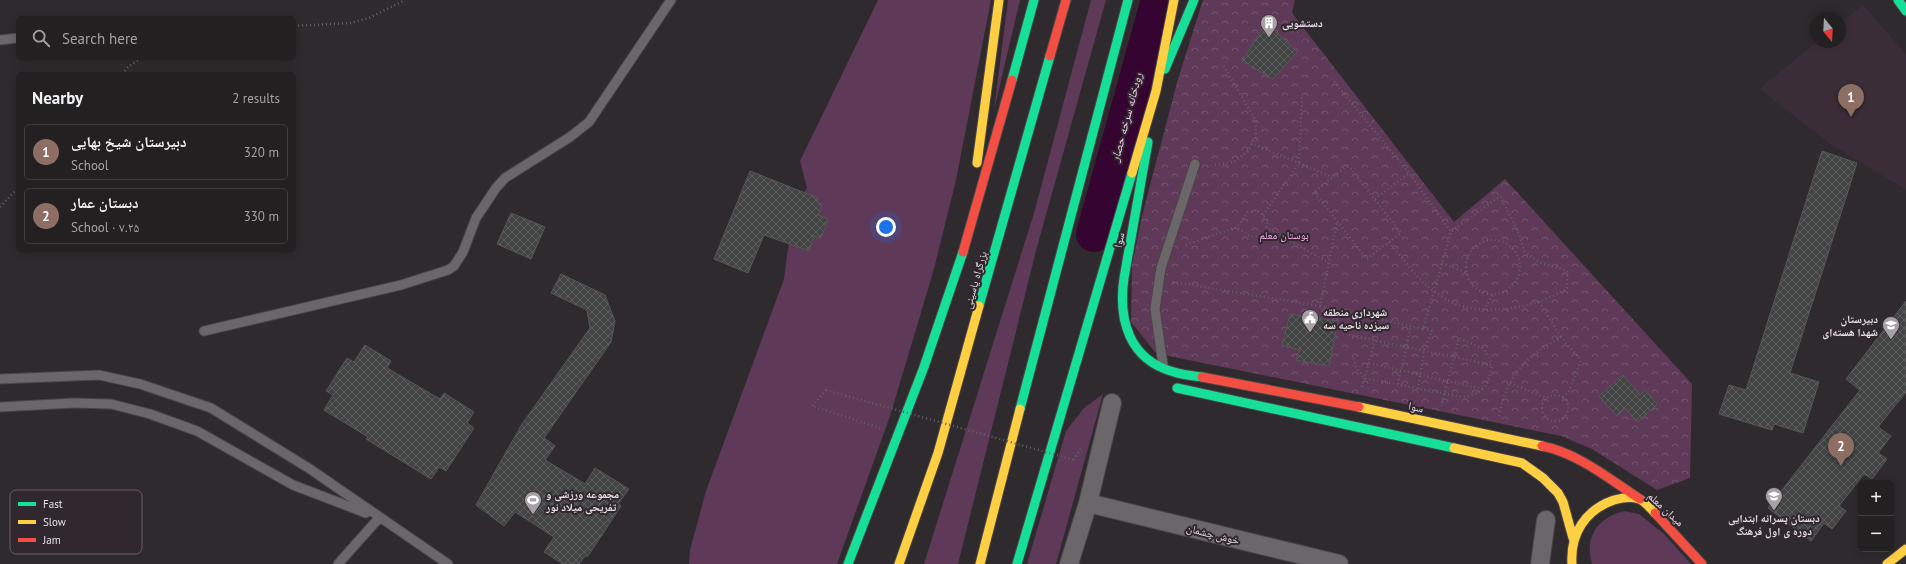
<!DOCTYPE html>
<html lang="en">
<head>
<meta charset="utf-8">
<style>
	:root { --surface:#232022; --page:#2b282a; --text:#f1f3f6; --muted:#a3a3a5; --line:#403e40; --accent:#1a73e8 }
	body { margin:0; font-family:"PT Sans","Noto Naskh Arabic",sans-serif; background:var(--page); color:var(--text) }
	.controls { position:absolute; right:12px; bottom:12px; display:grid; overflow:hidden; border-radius:6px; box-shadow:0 2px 10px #0003 }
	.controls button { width:36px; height:36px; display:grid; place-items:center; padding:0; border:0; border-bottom:1px solid var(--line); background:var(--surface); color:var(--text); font:20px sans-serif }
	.compass { position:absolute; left:1810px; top:12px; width:36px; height:36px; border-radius:50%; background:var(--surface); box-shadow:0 2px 10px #0003; rotate:162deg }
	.you { position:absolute; left:886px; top:227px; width:14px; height:14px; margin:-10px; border:3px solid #fff; border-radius:50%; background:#1a73e8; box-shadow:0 0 0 6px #1a73e833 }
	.badge { display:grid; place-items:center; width:26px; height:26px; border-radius:50%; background:var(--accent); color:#fff; font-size:13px; font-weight:700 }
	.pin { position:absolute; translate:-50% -33px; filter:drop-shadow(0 1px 2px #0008) }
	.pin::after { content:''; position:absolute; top:21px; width:14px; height:12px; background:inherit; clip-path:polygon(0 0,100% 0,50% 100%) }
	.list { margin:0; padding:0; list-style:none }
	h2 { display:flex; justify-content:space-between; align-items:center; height:52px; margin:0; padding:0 16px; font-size:17px }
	h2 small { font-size:13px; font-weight:400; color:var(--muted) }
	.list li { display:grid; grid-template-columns:26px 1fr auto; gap:12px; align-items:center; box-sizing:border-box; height:56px; margin:0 8px 8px; padding:0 8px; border:1px solid var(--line); border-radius:6px }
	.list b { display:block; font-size:15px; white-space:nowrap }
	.list p { margin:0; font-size:13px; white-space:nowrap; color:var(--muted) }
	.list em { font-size:13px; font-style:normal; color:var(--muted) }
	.icon { flex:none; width:22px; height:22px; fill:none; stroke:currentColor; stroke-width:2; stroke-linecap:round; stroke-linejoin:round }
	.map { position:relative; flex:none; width:1906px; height:564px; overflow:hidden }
	.search { position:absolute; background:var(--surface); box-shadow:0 2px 10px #0003; left:16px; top:16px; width:280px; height:44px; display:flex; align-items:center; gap:10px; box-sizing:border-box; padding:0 14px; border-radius:6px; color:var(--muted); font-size:15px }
	.panel { position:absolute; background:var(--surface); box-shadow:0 2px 10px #0003; left:16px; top:72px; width:280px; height:180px; border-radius:6px }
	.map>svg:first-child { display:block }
</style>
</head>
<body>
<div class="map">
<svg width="1906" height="564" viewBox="0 0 1906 564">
	<defs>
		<pattern id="park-crowns" width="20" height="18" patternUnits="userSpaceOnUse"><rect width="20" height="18" fill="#5f3958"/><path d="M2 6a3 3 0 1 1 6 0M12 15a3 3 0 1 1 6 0" fill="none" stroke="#765570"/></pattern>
		<pattern id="building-cross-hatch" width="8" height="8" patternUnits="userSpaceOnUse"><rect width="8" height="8" fill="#424343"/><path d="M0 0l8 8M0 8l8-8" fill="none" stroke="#5d5e5e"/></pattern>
	</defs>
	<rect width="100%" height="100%" fill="#2f2a2e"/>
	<path fill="#3a2d38" d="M1863,5l43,49v136l-74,-45 -73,-56 58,-47h23v-19z"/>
	<path fill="url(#park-crowns)" d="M1203,0h92l-3,13 162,209 51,-43 187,205 -2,94 -33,12 -65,-41 -31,-13 -392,-80 -14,-4 -24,-30 1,-57 10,-49 36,-137z"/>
	<path fill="#5f3958" d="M878,0h113l-35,180 -22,89 -44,147 -53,148h-148l1,-14 16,-59 78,-212 5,-38 14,-47 4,-6 -7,-27z
		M1008,0h12l-26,110z
		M1091,0h15l-69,247 -79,317h-34l110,-351z
		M1103,394l-47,170h-29l39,-133 18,-23z
		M1624,511l15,3 25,20 27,30h-99c-8,-28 6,-46 32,-53z"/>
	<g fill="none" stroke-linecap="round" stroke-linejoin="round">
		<path stroke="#350431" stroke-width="36" d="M1094,234l65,-234"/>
	</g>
	<path fill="url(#building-cross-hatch)" stroke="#575757" d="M1266,23l31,29 -24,27 -31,-18z
		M1822,151l35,12 -67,210 29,9 -16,51 -29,-9 -2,6 -53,-16 10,-29 17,5z
		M750,171l68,27 -1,5 5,1 -4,11 10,4 -7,19 -7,-2 -5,15 -45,-16 -16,38 -34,-14z
		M511,213l34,14 -14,32 -34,-15z
		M561,274l44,21 10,26 -4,21 -67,96 11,8 -10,14 40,24 10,-16 34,21 -11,15 3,2 -33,50h-3l-6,8h-16l-19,-12 10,-15 -39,-25 -11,14 -28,-21 46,-81 68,-96 -3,-18 -36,-17z
		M1906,301v91l-28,35 13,9 -13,17 9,6 -15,20 -8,-5 -25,32 7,5 -14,18 -8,-6 -13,18 -43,-33 92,-118 -14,-11z
		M1290,314l48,7 -9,45 -33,-6 4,-10 -18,-5z
		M365,345l26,16 -4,7 53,31 4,-6 30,19 -7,11 7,5 -28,43 -7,-4 -8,12 -65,-40 2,-2 -44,-27 9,-15 -7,-4 21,-33 7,4z
		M1623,375l17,20 5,-5 12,14 -20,18 -12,-14 -8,8 -18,-20z"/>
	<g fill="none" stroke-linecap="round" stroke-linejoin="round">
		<defs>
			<path id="lane" d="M0,40l18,-2
				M204,331l197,-46 47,-15 6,-4 9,-14 13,-34 20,-30 9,-10 65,-41 19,-15 82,-122
				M1163,365l-8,-56 6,-41 34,-104
				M0,379l99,-4 41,9 71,24 99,61 138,95
				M0,407l74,-4 37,1 39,10 47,17 96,54 73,28
				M338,564l41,-46"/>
			<path id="street" d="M1088,503l251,61
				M1069,564l19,-61 24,-100
				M1540,564l6,-44"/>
			<path id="fast" d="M1898,0l8,11
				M1165,69l29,-69
				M1012,80l22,-80
				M1148,142l-24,136c-6,42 5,82 50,94 9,3 19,4 28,5
				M979,306l71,-250
				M1177,388l277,60
				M1020,409l108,-409
				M848,564l76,-197 39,-115
				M1017,564l115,-391"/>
			<path id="slow" d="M977,163l22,-163
				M1132,173l24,-82 18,-91
				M1359,407l183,39
				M1454,448l68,15 21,15 15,15 5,9 10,36
				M899,564l39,-111 41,-147
				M980,564l40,-155
				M1572,564c-2,-30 13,-54 42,-64 7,-2 17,-4 25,-1 6,2 11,9 16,14
				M1887,564l19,-15"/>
			<path id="jam" d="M1050,56l16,-56
				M963,252l49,-172
				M1202,377l157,30
				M1542,446c36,7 67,33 98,53
				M1655,513l47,51"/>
		</defs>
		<use href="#lane" stroke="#494548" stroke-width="11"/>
		<use href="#street" stroke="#494548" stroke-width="20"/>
		<use href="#fast" stroke="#494548" stroke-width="11"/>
		<use href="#slow" stroke="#494548" stroke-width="11"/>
		<use href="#jam" stroke="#494548" stroke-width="11"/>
		<path stroke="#656064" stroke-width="2.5" stroke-dasharray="1 3" stroke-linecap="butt" d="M294,26l56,-3 19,-5 36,-18
			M122,74l6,-7 13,-9
			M1251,143l81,34
			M1215,165l19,-3 14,-11 8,-14 -1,-18 -32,-54
			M1348,165l53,68 -34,26 -53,-67z
			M1375,199l34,-26
			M0,207l18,-19
			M1263,215l36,-51 3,-67
			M1266,227l63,36
			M1466 267a27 27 0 1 1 54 0a27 27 0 1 1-54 0Z
			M1389,242c10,12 27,35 38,44 6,5 21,15 28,18 31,12 86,3 112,-16v-17l-28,-9 -15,-11 -5,-17 -19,-38 -49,36
			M1186,245l51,-18 14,10 14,-3 3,-13 -10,-11 -10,2 -11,15
			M1442,263l25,10
			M1173,282l147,24 17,-84
			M1539,302l22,35
			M1320,306l103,23 28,-97 -42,-59 -77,-94
			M1484,310l9,-16
			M1349,335l143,30c-4,21 -8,29 -30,32l-98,-19 -8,-11 -3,-10
			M1369,363l114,26
			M1510,383l36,15
			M1398,384l13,-58
			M1362,387l13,-47
			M1418,389l6,-39 8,-19 -9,-2
			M826,390l-14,16 68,22
			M1542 408a13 13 0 1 1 26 0a13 13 0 1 1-26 0Z
			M1442,403l17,-65 25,11 8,15
			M1499,416c9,-43 26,-58 62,-79l20,23 -12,31 -7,7
			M1074,460l7,-12"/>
		<use href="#lane" stroke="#6a6669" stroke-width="9"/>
		<use href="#street" stroke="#6a6669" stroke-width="18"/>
		<use href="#fast" stroke="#16e098" stroke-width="9"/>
		<use href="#slow" stroke="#ffcf43" stroke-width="9"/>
		<use href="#jam" stroke="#f24e42" stroke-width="9"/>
		<path stroke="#656064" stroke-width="2.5" stroke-dasharray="1 3" stroke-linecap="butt" d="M826,390l248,70"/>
	</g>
	<defs>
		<symbol id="building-pin" viewBox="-11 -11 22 30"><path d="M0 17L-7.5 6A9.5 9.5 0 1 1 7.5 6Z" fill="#a7a1a6" stroke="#31282f"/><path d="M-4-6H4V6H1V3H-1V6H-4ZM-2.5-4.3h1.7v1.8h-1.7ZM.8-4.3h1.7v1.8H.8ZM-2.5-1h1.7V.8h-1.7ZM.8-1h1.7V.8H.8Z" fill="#fff"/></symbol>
		<symbol id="civic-pin" viewBox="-11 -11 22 30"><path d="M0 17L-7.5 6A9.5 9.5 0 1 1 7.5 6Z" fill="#a7a1a6" stroke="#31282f"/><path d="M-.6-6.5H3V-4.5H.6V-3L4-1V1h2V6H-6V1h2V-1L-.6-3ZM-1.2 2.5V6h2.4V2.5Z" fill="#fff"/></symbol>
		<symbol id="school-pin" viewBox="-11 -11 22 30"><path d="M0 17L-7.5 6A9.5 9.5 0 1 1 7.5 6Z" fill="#a7a1a6" stroke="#31282f"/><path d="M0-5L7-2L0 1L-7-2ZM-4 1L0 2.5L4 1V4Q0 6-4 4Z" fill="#fff"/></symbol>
		<symbol id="stadium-pin" viewBox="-11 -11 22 30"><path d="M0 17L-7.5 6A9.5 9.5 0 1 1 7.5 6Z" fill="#a7a1a6" stroke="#31282f"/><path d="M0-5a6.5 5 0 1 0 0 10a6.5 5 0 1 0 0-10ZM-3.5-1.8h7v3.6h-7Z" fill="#fff"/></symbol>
	</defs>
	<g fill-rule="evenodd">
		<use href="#building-pin" x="1259" y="13" width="20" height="27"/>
		<use href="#civic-pin" x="1300" y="308" width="20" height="27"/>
		<use href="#school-pin" x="1881" y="315" width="20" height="27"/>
		<use href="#school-pin" x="1764" y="486" width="20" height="27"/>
		<use href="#stadium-pin" x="523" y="490" width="20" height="27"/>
	</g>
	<g text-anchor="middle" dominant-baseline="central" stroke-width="4" stroke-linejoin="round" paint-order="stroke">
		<g font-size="11" font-weight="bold" fill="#e7e1e6" stroke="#31282f" text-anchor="start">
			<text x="1282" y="23">دستشویی</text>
			<text x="1323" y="312">شهرداری منطقه<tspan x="1323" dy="13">سیزده ناحیه سه</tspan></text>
			<text x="1878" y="319" text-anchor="end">دبیرستان<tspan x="1878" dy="13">شهدا هسته‌ای</tspan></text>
			<text x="546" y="494">مجموعه ورزشی و<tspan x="546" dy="13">تفریحی میلاد نور</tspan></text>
			<text x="1774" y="518" text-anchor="middle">دبستان پسرانه ابتدایی<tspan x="1774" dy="13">دوره ی اول فرهنگ</tspan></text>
		</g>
		<g font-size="11" fill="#f6b1e9" stroke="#31282f">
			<text x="1284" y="235">بوستان معلم</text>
		</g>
		<g font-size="11" fill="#e7e1e6" stroke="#31282f">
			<text transform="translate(1119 240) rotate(-79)">سوا</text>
			<text transform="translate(975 280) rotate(-74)">بزرگراه یاسینی</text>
			<text transform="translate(1416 407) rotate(12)">سوا</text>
			<text transform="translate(1666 509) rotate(43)">میدان معلم</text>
			<text transform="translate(1213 534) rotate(14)">خوش چشمان</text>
		</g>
		<g font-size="12" font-style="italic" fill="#fdc8f2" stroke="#31282f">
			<text transform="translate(1126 117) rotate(-75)">رودخانه سرخه حصار</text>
		</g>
	</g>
	<rect x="10" y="490" width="132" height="64" rx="6" fill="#31282f" stroke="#686066" stroke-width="1"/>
	<rect x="18" y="502" width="18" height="4" fill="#16e098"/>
	<rect x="18" y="520" width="18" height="4" fill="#ffcf43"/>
	<rect x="18" y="538" width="18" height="4" fill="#f24e42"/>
	<g font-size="11" fill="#e7e1e6">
		<text x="43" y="508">Fast</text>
		<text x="43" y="526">Slow</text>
		<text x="43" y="544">Jam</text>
	</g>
</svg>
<div class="controls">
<button>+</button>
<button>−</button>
</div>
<svg class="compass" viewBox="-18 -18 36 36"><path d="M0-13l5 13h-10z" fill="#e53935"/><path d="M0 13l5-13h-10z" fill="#a3a3a5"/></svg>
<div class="you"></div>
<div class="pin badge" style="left:1851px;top:117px;background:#8d6e63">1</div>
<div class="pin badge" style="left:1841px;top:466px;background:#8d6e63">2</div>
<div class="search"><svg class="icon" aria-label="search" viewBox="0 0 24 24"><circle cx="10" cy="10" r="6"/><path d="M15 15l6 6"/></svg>Search here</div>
<section class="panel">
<h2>Nearby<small>2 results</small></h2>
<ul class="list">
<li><span class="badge" style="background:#8d6e63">1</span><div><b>دبیرستان شیخ بهایی</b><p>School</p></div><em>320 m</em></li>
<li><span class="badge" style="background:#8d6e63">2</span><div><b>دبستان عمار</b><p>School · ۷.۲۵</p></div><em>330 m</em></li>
</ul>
</section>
</div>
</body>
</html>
